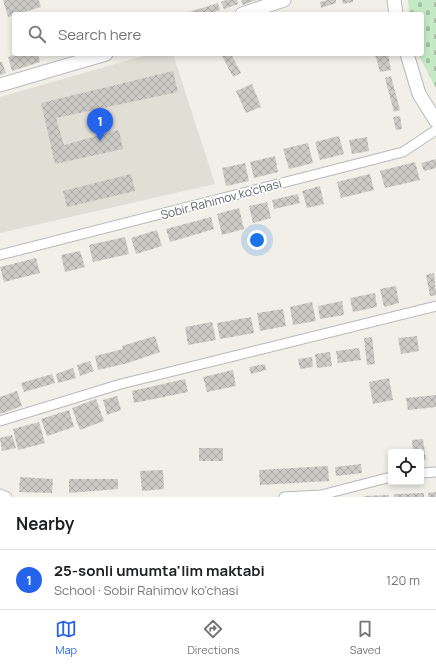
<!DOCTYPE html>
<html lang="en">
<head>
<meta charset="utf-8">
<style>
	:root { --surface:#fff; --page:#f6f6f6; --text:#202124; --muted:#757577; --line:#e0e0e0; --accent:#2563eb }
	body { margin:0; font-family:Manrope,sans-serif; background:var(--page); color:var(--text) }
	.controls { position:absolute; right:12px; bottom:12px; display:grid; overflow:hidden; border-radius:4px; box-shadow:0 2px 6px #0003 }
	.controls button { width:36px; height:36px; display:grid; place-items:center; padding:0; border:0; border-bottom:1px solid var(--line); background:var(--surface); color:var(--text); font:20px sans-serif }
	.you { position:absolute; left:257px; top:240px; width:14px; height:14px; margin:-10px; border:3px solid #fff; border-radius:50%; background:#1a73e8; box-shadow:0 0 0 6px #1a73e833 }
	.badge { display:grid; place-items:center; width:26px; height:26px; border-radius:50%; background:var(--accent); color:#fff; font-size:13px; font-weight:700 }
	.pin { position:absolute; translate:-50% -33px; filter:drop-shadow(0 1px 2px #0008) }
	.pin::after { content:''; position:absolute; top:21px; width:14px; height:12px; background:inherit; clip-path:polygon(0 0,100% 0,50% 100%) }
	.list { margin:0; padding:0; list-style:none }
	h2 { display:flex; justify-content:space-between; align-items:center; height:52px; margin:0; padding:0 16px; font-size:17px }
	h2 small { font-size:13px; font-weight:400; color:var(--muted) }
	.list li { display:grid; grid-template-columns:26px 1fr auto; gap:12px; align-items:center; box-sizing:border-box; height:60px; padding:0 16px; border-top:1px solid var(--line) }
	.list b { display:block; font-size:15px; white-space:nowrap }
	.list p { margin:0; font-size:13px; white-space:nowrap; color:var(--muted) }
	.list em { font-size:13px; font-style:normal; color:var(--muted) }
	.icon { flex:none; width:22px; height:22px; fill:none; stroke:currentColor; stroke-width:2; stroke-linecap:round; stroke-linejoin:round }
	.map { position:relative; flex:none; width:436px; height:497px; overflow:hidden }
	.search { position:absolute; background:var(--surface); box-shadow:0 2px 6px #0003; left:12px; right:12px; top:12px; height:44px; display:flex; align-items:center; gap:10px; box-sizing:border-box; padding:0 14px; border-radius:4px; color:var(--muted); font-size:15px }
	.sheet { height:112px; background:var(--surface) }
	nav { display:flex; justify-content:space-around; align-items:center; box-sizing:border-box; height:56px; border-top:1px solid var(--line); background:var(--surface); font-size:11px; color:var(--muted) }
	nav a { display:grid; justify-items:center; gap:2px }
	nav .on { color:var(--accent) }
	.map>svg:first-child { display:block }
</style>
</head>
<body>
<div class="map">
<svg width="436" height="497" viewBox="0 0 436 497">
	<defs>
		<pattern id="cemetery-stones" width="16" height="16" patternUnits="userSpaceOnUse"><rect width="16" height="16" fill="#c5e8c5"/><path d="M2 7V4a2 2 0 0 1 4 0v3zM10 15v-3a2 2 0 0 1 4 0v3z" fill="#a3c0a4"/></pattern>
		<pattern id="building-cross-hatch" width="8" height="8" patternUnits="userSpaceOnUse"><rect width="8" height="8" fill="#cccac5"/><path d="M0 0l8 8M0 8l8-8" fill="none" stroke="#a9a8a4"/></pattern>
	</defs>
	<rect width="100%" height="100%" fill="#f1efe8"/>
	<path fill="#e1ded6" d="M150,54h23l42,130 -215,49v-136z"/>
	<path fill="url(#cemetery-stones)" d="M408,0h28v88l-18,-34h4v-40h-13z"/>
	<path fill="url(#building-cross-hatch)" d="M3,0h36l2,7 -33,10z
		M226,0h11l1,4 -14,5 -3,-7z
		M241,0h15l-13,5z
		M328,0h8v3l-15,5 -1,-6z
		M342,0h11v2l-10,2z
		M218,3l2,7 -12,4h-25z
		M16,54h22l2,8 -28,9 -4,-14z
		M221,54h10l10,19 -8,4z
		M375,54h13l3,16 -11,2z
		M0,62h2l4,11 -6,2z
		M173,71l5,21 -122,26 8,27 55,-15 4,19 -68,15 -14,-61z
		M391,76l9,34 -6,2 -9,-34z
		M252,84l9,23 -15,6 -10,-22z
		M400,116l2,13 -6,1 -3,-13z
		M339,136l5,18 -24,6 -5,-18z
		M367,137l2,14 -17,3 -3,-14z
		M308,143l5,20 -24,6 -6,-20z
		M275,156l3,16 -24,6 -4,-16z
		M436,159v9l-12,3 -3,-8z
		M415,162l5,18 -35,8 -5,-17z
		M245,163l4,18 -23,5 -4,-18z
		M131,174l4,17 -68,16 -4,-16z
		M370,174l4,16 -33,8 -4,-16z
		M320,186l4,18 -17,4 -5,-17z
		M298,194l2,9 -26,6 -2,-9z
		M267,202l4,16 -18,5 -4,-17z
		M239,208l5,21 -22,6 -5,-21z
		M211,217l3,12 -44,13 -4,-13z
		M157,230l5,16 -26,8 -5,-16z
		M125,237l4,17 -36,8 -4,-17z
		M80,251l5,16 -20,5 -4,-17z
		M36,258l4,15 -36,9 -4,-15z
		M434,273l2,22 -6,1 -4,-21z
		M396,286l3,17 -15,4 -4,-18z
		M375,293l2,14 -24,5 -3,-14z
		M342,301l2,14 -24,4 -2,-13z
		M312,302l4,19 -23,4 -3,-18z
		M283,309l3,17 -26,5 -3,-18z
		M251,317l3,16 -34,6 -3,-16z
		M212,322l4,18 -28,5 -3,-18z
		M155,336l5,16 -32,11 -30,7 -3,-14 28,-7 -1,-3z
		M417,336l2,15 -18,3 -3,-16z
		M372,337l3,27 -8,1 -3,-27z
		M359,348l2,12 -23,3 -2,-12z
		M330,352l2,14 -15,2 -2,-14z
		M312,357l1,10 -13,2 -2,-10z
		M90,361l4,10 -14,5 -3,-11z
		M265,364l1,6 -15,4 -2,-7z
		M73,368l3,10 -18,5 -2,-9z
		M233,370l3,16 -29,6 -4,-15z
		M52,374l3,9 -31,9 -3,-9z
		M389,378l4,22 -20,4 -4,-22z
		M185,379l3,13 -54,11 -2,-12z
		M17,391l5,15 -22,8v-17z
		M436,395v12l-28,3 -2,-12z
		M117,396l4,14 -14,5 -4,-15z
		M96,399l8,22 -24,9 -8,-22z
		M69,410l5,17 -27,9 -6,-17z
		M39,422l6,21 -27,7 -5,-21z
		M12,435l4,13 -14,3 -2,-13z
		M423,439l3,21 -5,1v-9h-8l-1,-12z
		M199,448h24v13h-24z
		M361,464l1,9 -26,3 -1,-9z
		M328,466l1,15 -69,4 -1,-15z
		M163,470l1,19 -22,2 -2,-20z
		M20,477l33,2 -1,14 -33,-1z
		M69,479h49v10l-49,4z
		M436,492v5h-8v-4z
		M424,493v4h-30v-3z
		M389,495v2h-25v-1z"/>
	<g fill="none" stroke-linecap="round" stroke-linejoin="round">
		<defs>
			<path id="street" d="M0,255l403,-103 33,-22
				M0,421l121,-37 315,-78
				M421,473l15,-1
				M0,494l7,3
				M284,497l37,-2 70,-18"/>
			<path id="secondary" d="M394,0l2,14
				M242,14l42,-14
				M407,54l12,40 17,27
				M0,85l106,-31"/>
		</defs>
		<use href="#street" stroke="#b5b8bc" stroke-width="11"/>
		<use href="#secondary" stroke="#b6babf" stroke-width="15"/>
		<use href="#street" stroke="#fff" stroke-width="9"/>
		<use href="#secondary" stroke="#fff" stroke-width="13"/>
	</g>
	<g text-anchor="middle" dominant-baseline="central" stroke-width="3" stroke-linejoin="round" paint-order="stroke">
		<g font-size="12" fill="#5f6368" stroke="#fff">
			<text transform="translate(221 199) rotate(-15)">Sobir Rahimov ko'chasi</text>
		</g>
	</g>
</svg>
<div class="controls">
<button><svg class="icon" aria-label="locate" viewBox="0 0 24 24"><circle cx="12" cy="12" r="6"/><path d="M12 2v4M12 18v4M2 12h4M18 12h4"/></svg></button>
</div>
<div class="you"></div>
<div class="pin badge" style="left:100px;top:141px">1</div>
<div class="search"><svg class="icon" aria-label="search" viewBox="0 0 24 24"><circle cx="10" cy="10" r="6"/><path d="M15 15l6 6"/></svg>Search here</div>
</div>
<section class="sheet">
<h2>Nearby<small></small></h2>
<ul class="list">
<li><span class="badge">1</span><div><b>25-sonli umumta'lim maktabi</b><p>School · Sobir Rahimov ko'chasi</p></div><em>120 m</em></li>
</ul>
</section>
<nav>
<a class="on"><svg class="icon" aria-label="map" viewBox="0 0 24 24"><path d="M3 6l6-2 6 2 6-2v14l-6 2-6-2-6 2zM9 4v14M15 6v14"/></svg>Map</a>
<a><svg class="icon" aria-label="directions" viewBox="0 0 24 24"><path d="M12 3l9 9-9 9-9-9zM9 14v-3h6M13 9l2 2-2 2"/></svg>Directions</a>
<a><svg class="icon" aria-label="saved" viewBox="0 0 24 24"><path d="M7 4h10v16l-5-4-5 4z"/></svg>Saved</a>
</nav>
</body>
</html>
